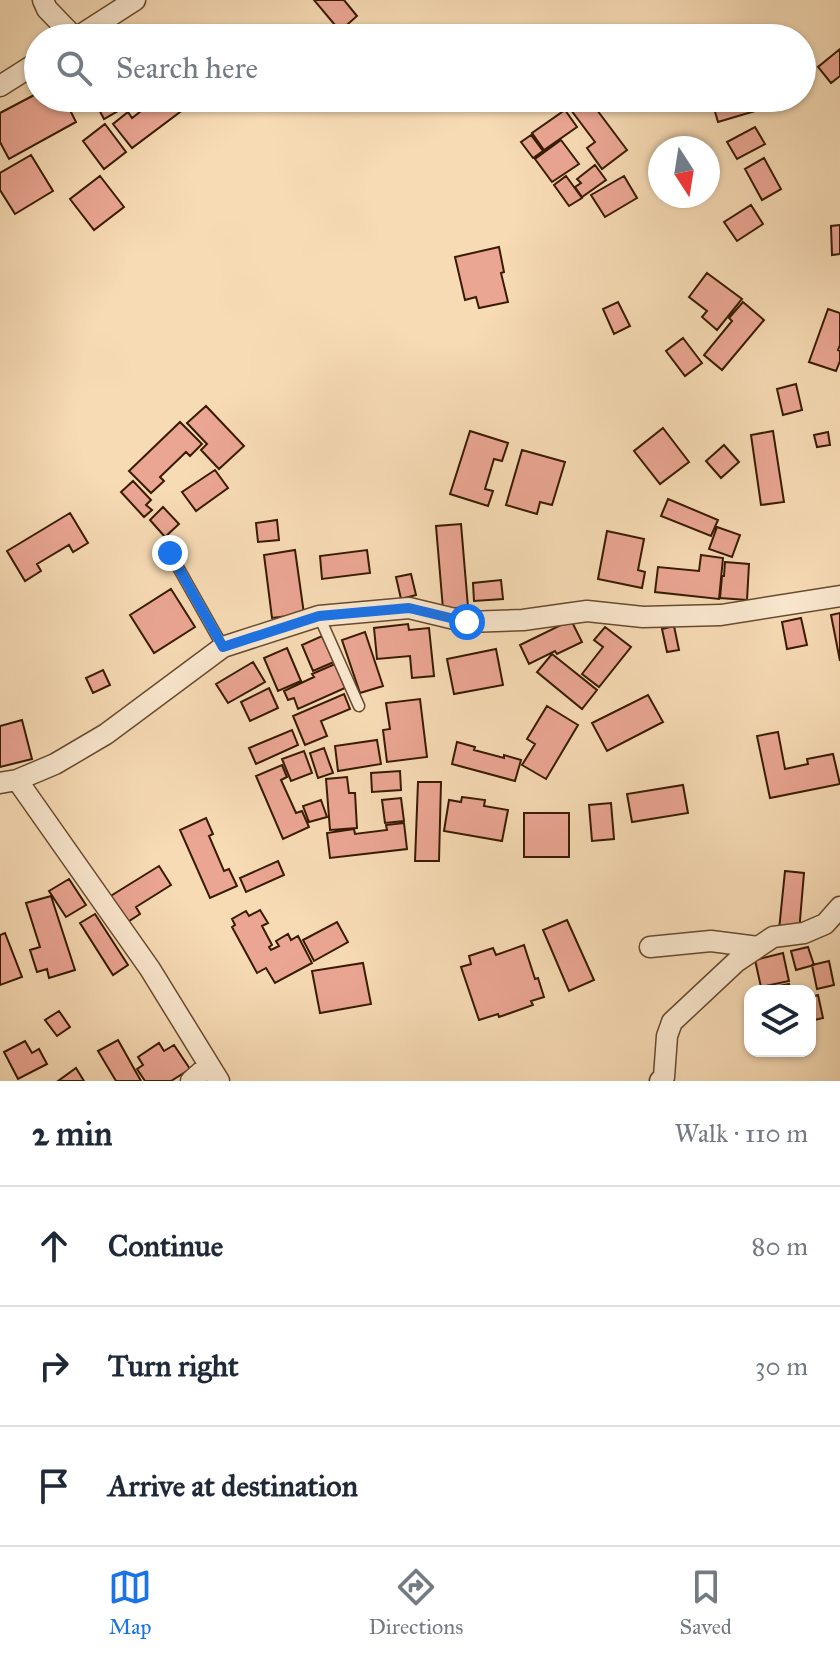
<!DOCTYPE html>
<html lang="en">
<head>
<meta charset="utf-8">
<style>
	:root { --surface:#fff; --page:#f2f2f3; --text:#1f2937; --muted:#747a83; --line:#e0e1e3; --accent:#1a73e8 }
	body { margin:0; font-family:"IM FELL Great Primer",serif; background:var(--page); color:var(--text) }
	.controls { position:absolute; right:24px; bottom:24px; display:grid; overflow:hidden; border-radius:16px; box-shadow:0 2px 6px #0004 }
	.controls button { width:72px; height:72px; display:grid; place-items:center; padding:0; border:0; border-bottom:2px solid var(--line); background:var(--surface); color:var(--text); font:40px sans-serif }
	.compass { position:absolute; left:648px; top:136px; width:72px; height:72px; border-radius:50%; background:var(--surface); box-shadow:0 2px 6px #0004; rotate:168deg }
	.stop { position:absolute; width:24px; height:24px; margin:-18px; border:6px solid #1a73e8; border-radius:50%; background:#fff }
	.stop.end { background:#1a73e8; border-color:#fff; box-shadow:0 2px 8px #0008 }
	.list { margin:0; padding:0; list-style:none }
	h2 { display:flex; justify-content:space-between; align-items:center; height:104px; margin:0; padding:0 32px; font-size:34px }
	h2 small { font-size:26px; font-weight:400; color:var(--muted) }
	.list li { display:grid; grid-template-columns:52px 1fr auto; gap:24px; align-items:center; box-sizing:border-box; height:120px; padding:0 32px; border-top:2px solid var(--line) }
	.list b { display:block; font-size:30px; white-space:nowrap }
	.list em { font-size:26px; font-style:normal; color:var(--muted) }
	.icon { flex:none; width:44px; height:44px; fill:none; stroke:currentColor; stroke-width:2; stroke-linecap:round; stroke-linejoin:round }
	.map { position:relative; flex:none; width:840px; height:1081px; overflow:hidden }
	.search { position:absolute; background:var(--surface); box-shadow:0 2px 6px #0004; left:24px; right:24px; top:24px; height:88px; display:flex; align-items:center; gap:20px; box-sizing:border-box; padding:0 28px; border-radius:44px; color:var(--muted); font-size:30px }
	.sheet { height:464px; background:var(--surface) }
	nav { display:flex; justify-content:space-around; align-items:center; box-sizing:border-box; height:112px; border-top:2px solid var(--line); background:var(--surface); font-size:22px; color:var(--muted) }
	nav a { display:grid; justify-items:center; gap:4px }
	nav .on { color:var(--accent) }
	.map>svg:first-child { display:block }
</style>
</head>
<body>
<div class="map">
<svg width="840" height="1081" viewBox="0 0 840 1081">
	<rect width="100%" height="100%" fill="#f7dbb5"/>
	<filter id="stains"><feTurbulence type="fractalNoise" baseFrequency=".0025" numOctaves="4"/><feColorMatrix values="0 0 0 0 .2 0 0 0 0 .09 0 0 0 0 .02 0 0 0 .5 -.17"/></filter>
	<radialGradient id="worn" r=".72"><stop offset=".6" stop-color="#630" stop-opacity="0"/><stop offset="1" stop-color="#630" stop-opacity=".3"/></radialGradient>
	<path fill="#eba693" stroke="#381b02" stroke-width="2" d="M314,0h30l13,16 -17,15z
		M840,49v27l-9,7 -13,-16z
		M38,93v5h31l1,2 -4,2 10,20 -67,37 -9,-17v-29z
		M93,98h25l5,10 -19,11z
		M158,98h24l6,8 -56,42 -19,-24 15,-12 4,6z
		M238,98h20l-12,10z
		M580,98h8l39,52 -25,19 -15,-21 8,-6 -27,-36z
		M711,98h40l4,13 -37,11z
		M565,110l12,17 -33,23 -12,-17z
		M105,124l21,28 -22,17 -21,-28z
		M755,127l10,17 -28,15 -10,-17z
		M531,135l12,16 -10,7 -12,-16z
		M561,140l18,24 -27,18 -17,-23z
		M31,155l22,36 -38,23 -15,-24v-17z
		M764,158l17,31 -19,11 -17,-31z
		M595,165l11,15 -24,17 -7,-10 6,-4 -4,-4z
		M100,176l24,31 -30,23 -24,-31z
		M566,176l16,22 -13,8 -15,-21z
		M624,176l13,22 -32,19 -14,-22z
		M751,205l12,19 -26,17 -13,-19z
		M840,225v29l-8,1 -1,-29z
		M499,247l5,25 -3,1 7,29 -29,6 -3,-11 -11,3 -10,-43z
		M707,273l35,26 -25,31 -15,-13 5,-6 -18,-14z
		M618,302l12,24 -16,8 -11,-25z
		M743,302l21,18 -42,50 -18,-15 28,-34 -3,-3z
		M828,309l12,4v32l-2,5 2,1v10l-4,10 -27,-9z
		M683,338l19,25 -17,13 -19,-25z
		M796,384l6,26 -19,5 -6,-26z
		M206,406l38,40 -25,23 -18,-19 6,-6 -20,-21z
		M180,422l22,22 -12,12 -4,-4 -26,25 4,4 -13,12 -22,-22z
		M663,428l26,34 -29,22 -26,-33z
		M470,431l38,12 -6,18 -8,-2 -9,30 8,2 -5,15 -38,-12z
		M773,431l11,71 -23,3 -10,-70z
		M828,432l2,13 -13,2 -3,-12z
		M724,445l15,17 -18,16 -15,-17z
		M522,450l43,12 -13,43 -12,-3 -3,12 -31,-9z
		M215,470l13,18 -32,23 -14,-19z
		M133,481l18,19 -5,5 6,5 -8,7 -23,-25z
		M668,499l50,21 -7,16 -50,-20z
		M163,507l16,17 -14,13 -15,-17z
		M70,513l18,30 -15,9 -4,-7 -32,19 4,7 -16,10 -18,-30z
		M277,520l2,20 -21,2 -2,-19z
		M461,524l7,83 -25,2 -7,-83z
		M717,527l23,8 -8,22 -23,-8z
		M607,531l37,8 -6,31 7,2 -3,16 -44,-9z
		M295,550l9,64 -32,4 -8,-63z
		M367,550l3,23 -48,6 -2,-23z
		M701,555l22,3 -4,41 -64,-7 3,-25 41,4z
		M725,562l24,2 -2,36 -27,-2 2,-22h2z
		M411,574l5,21 -15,4 -5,-22z
		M501,580l2,19 -29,2 -1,-18z
		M171,589l24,38 -41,26 -24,-38z
		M840,613v48l-9,-46z
		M801,618l6,27 -20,4 -5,-27z
		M571,620l11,22 -25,12 -2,-3 -26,13 -9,-19z
		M408,624l1,6 20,-2 5,48 -22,2 -2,-22 -33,3 -3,-31z
		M674,626l5,24 -12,2 -5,-23z
		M605,627l26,20 -32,40 -17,-13 21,-27 -9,-7z
		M365,632l18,54 -23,7 -18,-53z
		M322,636l12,26 -21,9 -11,-26z
		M287,648l14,33 -23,10 -14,-33z
		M496,649l7,36 -49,9 -7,-35z
		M552,654l45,36 -15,19 -45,-37z
		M253,662l12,20 -37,21 -12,-19z
		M335,664l10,24 -47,21 -4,-11 -6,2 -4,-9 30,-14 -2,-3z
		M103,670l7,15 -17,8 -7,-15z
		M269,688l9,20 -28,13 -9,-19z
		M344,694l6,15 -29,12 6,15 -22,9 -12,-29z
		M648,695l15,27 -56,29 -15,-28z
		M420,699l7,58 -40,5 -4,-32 7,-1 -4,-26z
		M547,706l31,19 -32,54 -24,-14 13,-21 -8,-5z
		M22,720l10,39 -32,8v-41z
		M292,730l6,15 -42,19 -7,-16z
		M778,732l7,37 23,-5 -1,-5 26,-5 7,30 -70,14 -13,-62z
		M377,740l4,24 -43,7 -3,-25z
		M457,742l18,5 -1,3 30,8v-3l17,5 -6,21 -63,-17z
		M324,748l9,25 -15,5 -8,-25z
		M304,751l8,22 -21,8 -9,-22z
		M282,765l5,12 -6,3 15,33 6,-2 7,16 -26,12 -27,-63z
		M400,771l1,19 -29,2 -1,-19z
		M347,777l2,16h6l2,35 -27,2 -4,-51z
		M418,782h23l-2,79h-24z
		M683,785l5,28 -56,9 -5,-28z
		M462,797l23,3 -1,6 24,4 -6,31 -58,-10 5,-31 12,2z
		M401,798l3,23 -19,2 -3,-23z
		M321,800l6,17 -18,5 -6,-16z
		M611,803l3,36 -22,2 -3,-36z
		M524,813h45v44h-45z
		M206,818l7,16 -4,2 15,35 5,-2 8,17 -27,12 -30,-68z
		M404,823l3,26 -77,9 -3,-25 27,-4 1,5 32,-4 -1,-5z
		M278,861l6,14 -38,17 -6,-14z
		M159,866l12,19 -35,22 4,7 -14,9 -17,-26z
		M785,871l19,2 -5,59 -20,-2z
		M69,879l17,26 -20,12 -17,-26z
		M51,896l24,74 -26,8 -2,-9 -10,3 -7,-22 10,-3 -14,-44z
		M260,910l8,13 -6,3 10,19 -3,2 2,3 8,-4 -3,-5 12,-7 3,6 7,-4 14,27 -37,20 -9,-15 -9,5 -25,-46 3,-2 -3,-6 14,-8 3,5z
		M95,914l33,51 -15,10 -33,-52z
		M567,920l27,60 -25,11 -26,-61z
		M337,922l11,20 -34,19 -11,-21z
		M5,933l17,44 -22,8v-50z
		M524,945l11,34 3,-1 6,19 -13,4 2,4 -34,12 -1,-3 -19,6 -18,-53 10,-3 -2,-8 24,-8 3,7z
		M808,947l6,18 -18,5 -5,-19z
		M783,953l6,28 -28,6 -6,-27z
		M829,961l5,24 -17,4 -5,-24z
		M363,963l8,41 -51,9 -8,-42z
		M789,984l1,7h-25l-1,-2z
		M818,995l5,23 -13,3v-24z
		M59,1011l11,16 -13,9 -12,-16z
		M118,1040l23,41h-25l-18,-30z
		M25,1041l7,12 7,-4 8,15 -29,15 -14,-27z
		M159,1043l5,8 10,-6 16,24 -19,12h-26l-8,-12 6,-4 -5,-8z
		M76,1068l8,13h-26z"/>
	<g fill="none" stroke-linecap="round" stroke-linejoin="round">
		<defs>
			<path id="lane" d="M170,553l53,94
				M319,616l40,90"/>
			<path id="street" d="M43,0l4,9 28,29
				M76,38l59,-38
				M0,86l38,-24
				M17,780l133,189 69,112
				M0,783l17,-3 38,-16 51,-30 117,-87 96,-31 90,-8 58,14 56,-2 64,-9 56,6 78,-2 119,-19
				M650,947l61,-6 47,6
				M191,1081l18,-16
				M660,1081l4,-4 3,-41 5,-14 64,-60 37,-25 31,-4 21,-9 15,-17"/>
		</defs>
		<use href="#lane" stroke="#684b2f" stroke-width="13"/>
		<use href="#street" stroke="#684b2f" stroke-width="23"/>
		<use href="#lane" stroke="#fae8cf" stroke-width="10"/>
		<use href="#street" stroke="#fae8cf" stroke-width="20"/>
	</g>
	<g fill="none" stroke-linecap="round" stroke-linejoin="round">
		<path stroke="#1a73e8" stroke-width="10" d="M170,553l53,94 96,-31 90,-8 58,14"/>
	</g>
	<rect width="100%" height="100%" filter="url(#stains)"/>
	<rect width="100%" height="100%" fill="url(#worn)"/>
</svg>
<div class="controls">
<button><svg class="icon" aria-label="layers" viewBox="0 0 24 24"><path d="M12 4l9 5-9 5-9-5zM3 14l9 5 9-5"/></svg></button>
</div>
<svg class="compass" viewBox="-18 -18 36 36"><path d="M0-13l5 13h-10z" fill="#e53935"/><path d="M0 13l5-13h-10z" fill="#747a83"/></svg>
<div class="stop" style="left:467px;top:622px"></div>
<div class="stop end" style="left:170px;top:553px"></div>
<div class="search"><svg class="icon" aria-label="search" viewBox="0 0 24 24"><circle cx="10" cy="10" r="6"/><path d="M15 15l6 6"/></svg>Search here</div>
</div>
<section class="sheet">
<h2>2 min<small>Walk · 110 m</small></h2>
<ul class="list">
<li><svg class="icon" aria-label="ahead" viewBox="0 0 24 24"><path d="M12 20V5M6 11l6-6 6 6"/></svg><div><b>Continue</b></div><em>80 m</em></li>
<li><svg class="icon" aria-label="right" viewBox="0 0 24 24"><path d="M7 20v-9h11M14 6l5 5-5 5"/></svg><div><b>Turn right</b></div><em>30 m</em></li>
<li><svg class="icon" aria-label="arrive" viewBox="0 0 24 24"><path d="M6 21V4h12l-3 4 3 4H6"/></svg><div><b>Arrive at destination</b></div></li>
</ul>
</section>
<nav>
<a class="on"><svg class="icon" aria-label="map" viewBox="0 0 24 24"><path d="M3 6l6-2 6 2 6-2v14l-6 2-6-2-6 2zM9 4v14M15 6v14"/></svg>Map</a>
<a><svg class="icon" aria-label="directions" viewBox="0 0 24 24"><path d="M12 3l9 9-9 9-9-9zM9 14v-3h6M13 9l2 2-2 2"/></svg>Directions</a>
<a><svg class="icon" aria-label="saved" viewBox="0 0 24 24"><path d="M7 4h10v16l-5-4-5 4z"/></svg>Saved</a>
</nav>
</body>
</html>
